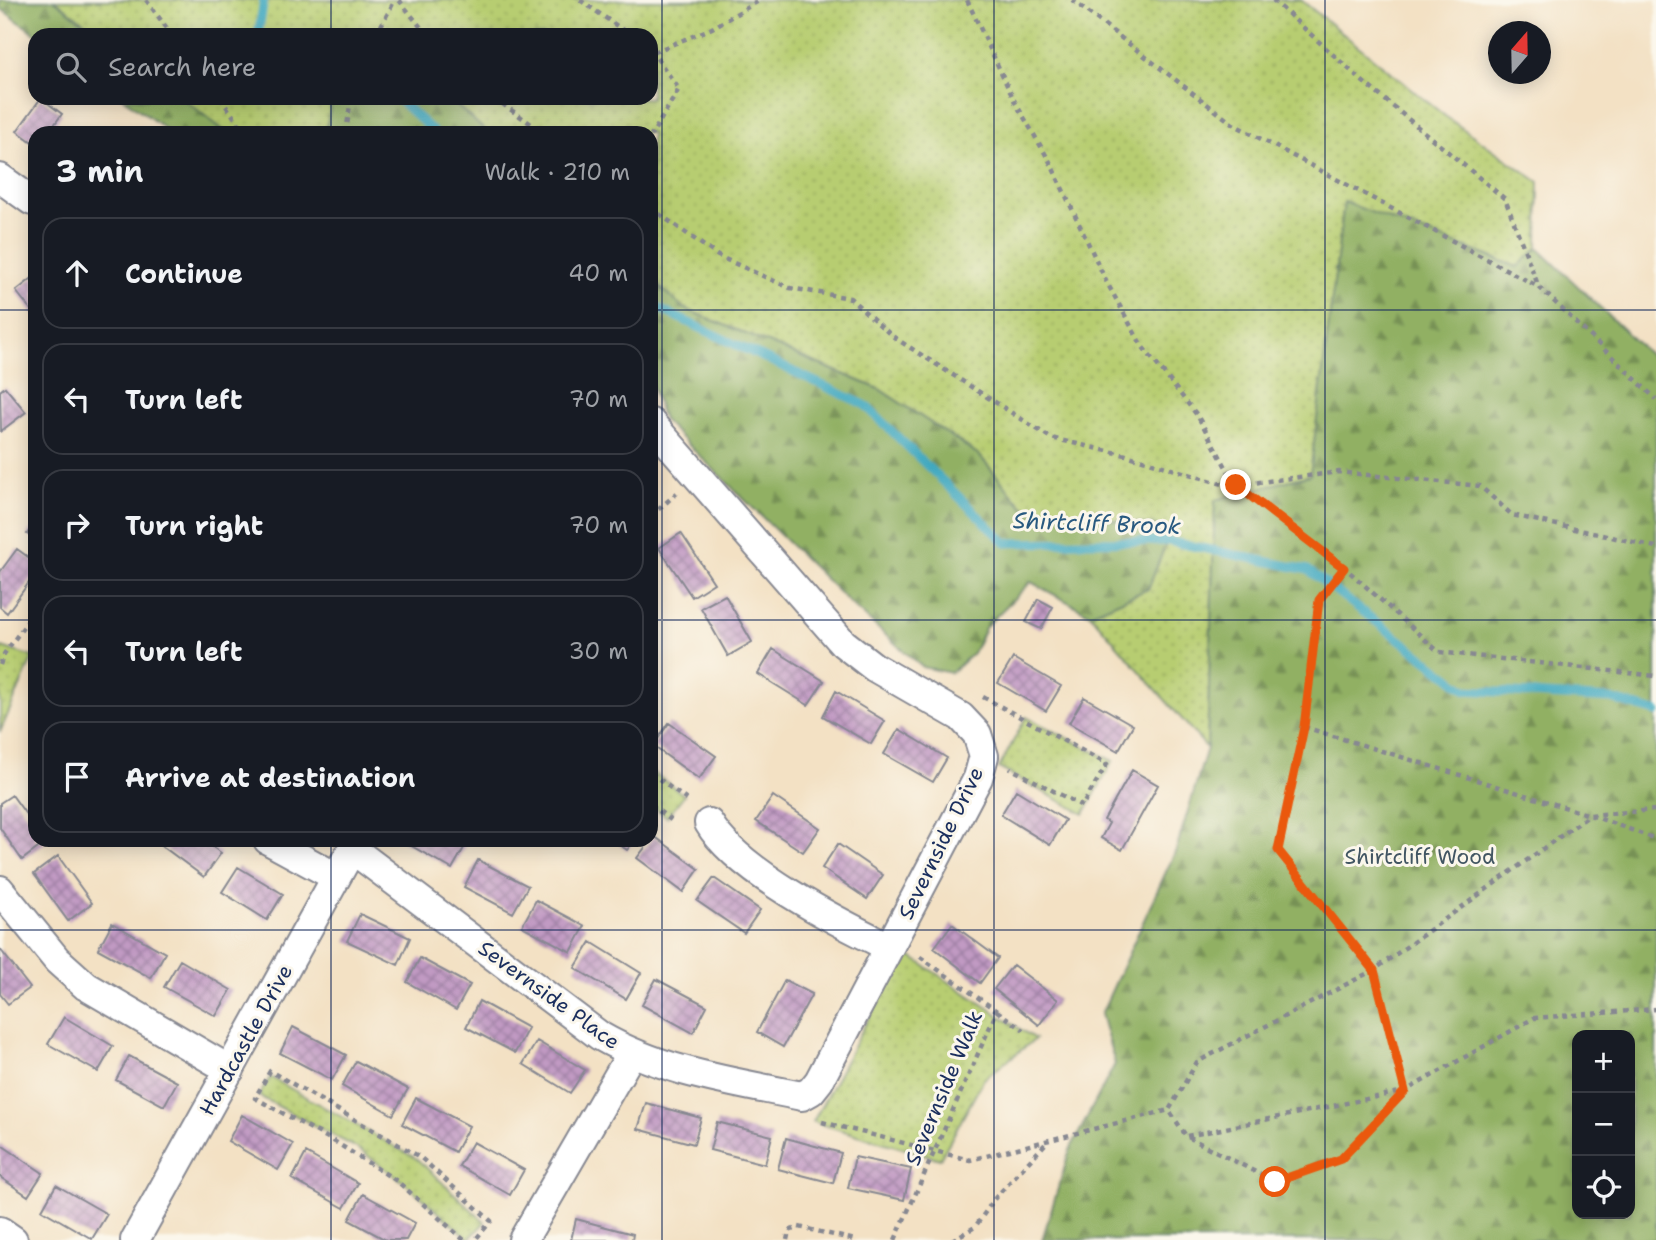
<!DOCTYPE html>
<html lang="en">
<head>
<meta charset="utf-8">
<style>
	:root { --surface:#171b24; --page:#20242c; --text:#f1f3f6; --muted:#9ea1a6; --line:#363941 }
	body { margin:0; font-family:"Shantell Sans",sans-serif; background:var(--page); color:var(--text) }
	.controls { position:absolute; right:21px; bottom:21px; display:grid; overflow:hidden; border-radius:14px; box-shadow:0 4px 18px #0003 }
	.controls button { width:63px; height:63px; display:grid; place-items:center; padding:0; border:0; border-bottom:2px solid var(--line); background:var(--surface); color:var(--text); font:35px sans-serif }
	.compass { position:absolute; left:1488px; top:21px; width:63px; height:63px; border-radius:50%; background:var(--surface); box-shadow:0 4px 18px #0003; rotate:20deg }
	.stop { position:absolute; width:21px; height:21px; margin:-16px; border:5px solid #ea580c; border-radius:50%; background:#fff }
	.stop.end { background:#ea580c; border-color:#fff; box-shadow:0 2px 7px #0008 }
	.list { margin:0; padding:0; list-style:none }
	h2 { display:flex; justify-content:space-between; align-items:center; height:91px; margin:0; padding:0 28px; font-size:30px }
	h2 small { font-size:23px; font-weight:400; color:var(--muted) }
	.list li { display:grid; grid-template-columns:46px 1fr auto; gap:21px; align-items:center; box-sizing:border-box; height:112px; margin:0 14px 14px; padding:0 14px; border:2px solid var(--line); border-radius:21px }
	.list b { display:block; font-size:26px; white-space:nowrap }
	.list em { font-size:23px; font-style:normal; color:var(--muted) }
	.icon { flex:none; width:38px; height:38px; fill:none; stroke:currentColor; stroke-width:2; stroke-linecap:round; stroke-linejoin:round }
	.map { position:relative; flex:none; width:1656px; height:1240px; overflow:hidden }
	.search { position:absolute; background:var(--surface); box-shadow:0 4px 18px #0003; left:28px; top:28px; width:630px; height:77px; display:flex; align-items:center; gap:18px; box-sizing:border-box; padding:0 24px; border-radius:21px; color:var(--muted); font-size:26px }
	.panel { position:absolute; background:var(--surface); box-shadow:0 4px 18px #0003; left:28px; top:126px; width:630px; height:721px; border-radius:21px }
	.map>svg:first-child { display:block }
</style>
</head>
<body>
<div class="map">
<svg width="1656" height="1240" viewBox="0 0 1656 1240">
	<defs>
		<pattern id="grass-dots" width="8" height="8" patternUnits="userSpaceOnUse" patternTransform="scale(1.75)"><rect width="8" height="8" fill="#b7cd71"/><path d="M2 2h.1M6 6h.1" fill="none" stroke="#9db064" stroke-width="1.8" stroke-linecap="round"/></pattern>
		<pattern id="forest-firs" width="22" height="20" patternUnits="userSpaceOnUse" patternTransform="scale(1.75)"><rect width="22" height="20" fill="#91b063"/><path d="M5 1l3.5 6h-7zM16 11l3.5 6h-7z" fill="#769055"/></pattern>
		<pattern id="building-cross-hatch" width="8" height="8" patternUnits="userSpaceOnUse" patternTransform="scale(1.75)"><rect width="8" height="8" fill="#c19ac3"/><path d="M0 0l8 8M0 8l8-8" fill="none" stroke="#9c7ea2"/></pattern>
	</defs>
	<rect width="100%" height="100%" fill="#fbf7ec"/>
	<filter id="ink" filterUnits="userSpaceOnUse"><feTurbulence type="fractalNoise" baseFrequency=".0143" numOctaves="2"/><feDisplacementMap in="SourceGraphic" scale="14" xChannelSelector="R" yChannelSelector="G"/><feConvolveMatrix kernelMatrix="1 2 1 2 8 2 1 2 1" color-interpolation-filters="sRGB"/></filter>
	<filter id="wash" filterUnits="userSpaceOnUse"><feTurbulence type="fractalNoise" baseFrequency=".00686" numOctaves="4" result="noise"/><feDisplacementMap in="SourceGraphic" scale="28" xChannelSelector="R" yChannelSelector="G"/><feGaussianBlur stdDeviation="1.57" result="paint"/><feColorMatrix in="noise" values="0 0 0 0 0 0 0 0 0 0 0 0 0 0 0 0 0 1.4 0 .05"/><feComposite in="paint" operator="in"/></filter>
	<g filter="url(#wash)">
		<rect width="100%" height="100%" fill="#f3e1c4"/>
		<path fill="url(#grass-dots)" stroke="#697e68" stroke-width="2" d="M55,0h1246l144,116 94,66 -1,66 -20,19 -174,-64 -34,272 -95,25 -8,248 -117,-134 58,-25 24,-61 -149,-21 -44,-52 -100,-66 -196,-81 -32,-29v-146h-163l-40,-35h203v-63h-550z
			M182,98h157l-8,7 -5,23 7,5h-106z
			M2,647l31,10 -33,75v-81z
			M1026,717l87,44 -29,53 -85,-46z
			M651,771l33,24 -17,22 -16,-12z
			M904,952l131,87 -51,40 -44,80 -127,-37z
			M270,1077l147,82 68,63 -16,17 -64,-56 -48,-35 -98,-52z"/>
		<path fill="url(#forest-firs)" stroke="#567060" stroke-width="2" fill-rule="evenodd" d="M0,0h54l46,35h-63l-37,-27z
			M123,98h59l45,35h-56z
			M339,98h109l40,35h-155l-7,-4 5,-24z
			M1344,202l173,65 21,-19 118,113v879h-614l28,-90 45,-86 -14,-50 75,-164 31,-102 8,-248 95,-25zM1630,1035v179h-53v-179z
			M651,279l32,29 196,81 100,66 44,52 149,21 -24,61 -58,25 -59,-32 -45,44 -13,27 -22,20 -29,-6 -67,-59 -192,-188 -12,-38z"/>
		<g fill="none" stroke-linecap="round" stroke-linejoin="round">
			<path stroke="#3fa8bf" stroke-width="9" d="M258,35l6,-35
				M397,98l38,35
				M651,305l214,100 141,138 162,-2 140,29 158,120 145,9 45,13"/>
		</g>
		<g id="blocks">
			<path fill="url(#building-cross-hatch)" d="M41,98l21,16 -14,19h-13v11l-18,-13z
				M35,276v39l-19,-24z
				M5,387l21,25 -25,19 -1,-40z
				M35,523v16l-8,-5z
				M681,533l33,50 -22,14 -33,-49z
				M17,549l18,13v12l-28,39 -7,-6v-35z
				M725,595l27,47 -24,14 -27,-48z
				M1038,599l15,8 -12,22 -15,-7z
				M773,649l51,32 -16,24 -50,-31z
				M1013,658l48,28 -15,25 -48,-28z
				M836,691l49,30 -14,23 -48,-28z
				M1084,697l49,28 -15,26 -49,-28z
				M669,723l47,33 -17,23 -46,-33z
				M899,729l48,29 -14,24 -49,-28z
				M1132,770l26,15 -36,65 -21,-12 8,-15 -5,-3z
				M1016,790l49,30 -15,25 -49,-30z
				M12,795l23,32v13l11,2 -24,18 -22,-32v-25z
				M773,796l47,32 -17,24 -47,-31z
				M654,836l45,33 -16,23 -46,-34z
				M160,840h43l18,13 -17,24 -46,-34z
				M401,840h65l2,1 -16,28z
				M613,840h22l-8,10z
				M838,844l45,31 -16,24 -45,-31z
				M58,856l34,47 -24,18 -34,-47z
				M478,860l50,26 -15,27 -49,-26z
				M238,867l45,27 -16,26 -45,-28z
				M714,878l46,32 -16,23 -47,-32z
				M536,900l49,26 -14,26 -49,-26z
				M360,914l50,24 -12,27 -51,-24z
				M112,923l53,30 -14,25 -53,-29z
				M952,924l46,34 -18,25 -46,-35z
				M591,942l50,31 -15,26 -51,-31z
				M0,949l30,39 -22,16 -8,-10z
				M420,958l50,27 -14,25 -49,-28z
				M180,960l51,30 -15,26 -52,-29z
				M1013,965l45,35 -19,25 -45,-36z
				M656,979l51,27 -14,27 -51,-28z
				M785,980l27,14 -29,53 -26,-15z
				M479,1001l49,27 -13,25 -49,-26z
				M64,1017l49,29 -15,26 -50,-28z
				M293,1027l53,28 -14,25 -52,-27z
				M537,1041l48,29 -15,23 -47,-29z
				M129,1056l48,26 -13,24 -48,-26z
				M356,1061l52,28 -15,26 -51,-29z
				M416,1098l53,28 -14,26 -53,-28z
				M646,1103l55,15 -7,26 -56,-15z
				M242,1115l51,29 -15,26 -50,-29z
				M717,1122l55,14 -7,28 -55,-14z
				M786,1138l55,15 -8,30 -55,-14z
				M473,1142l51,28 -14,25 -51,-29z
				M0,1144l43,29 -15,23 -28,-19z
				M306,1153l52,30 -14,25 -52,-29z
				M855,1157l56,12 -7,31 -56,-12z
				M56,1185l51,29 -15,25 -50,-29z
				M363,1194l52,29 -9,17h-20l-37,-20z
				M576,1219l57,15 -1,6h-61z"/>
		</g>
	</g>
	<g filter="url(#ink)">
		<use href="#blocks" fill-opacity="0" stroke="#878891" stroke-width="2"/>
		<g fill="none" stroke-linecap="round" stroke-linejoin="round">
			<defs>
				<path id="street" d="M0,178l32,23
					M709,823c27,47 130,100 180,124
					M268,840l68,37
					M352,849l248,187c62,36 133,46 202,60l9,-5 8,-10 159,-303 6,-22 -7,-22 -16,-17 -87,-50 -31,-24 -192,-220
					M0,890l57,70 29,26 144,84
					M0,1231l13,9
					M135,1240l222,-400
					M523,1240l108,-186"/>
			</defs>
			<use href="#street" stroke="#878891" stroke-width="32"/>
			<path stroke="#878891" stroke-width="4.5" stroke-dasharray="5 5" stroke-linecap="butt" d="M146,0l26,35
				M399,0l28,35
				M580,0l50,35
				M967,0l48,102 35,60 56,119 36,65 55,69 39,70 108,82 95,85 217,24
				M1072,0l161,124 306,163 117,112
				M1273,0l88,80 144,119 33,86
				M376,35l19,-35
				M651,50l28,39 -28,47
				M654,52l58,-24 48,-28
				M220,98l26,35
				M494,98l50,35
				M346,133l5,-35
				M651,208l67,48 72,32 60,10 42,38 159,102 75,17 103,31 110,-14 141,14 32,29 144,32
				M651,516l26,-23
				M1344,567l-25,34 -15,126 -27,123 97,120 31,121 -64,68 -66,23 -89,-46 -17,-26 28,-48 177,-92 216,-155 66,-5
				M0,665l4,-11 31,-43
				M983,697l124,67 -25,42 -72,-38
				M1304,727l286,88 66,24
				M651,773l37,28
				M651,805l20,15
				M997,1011l27,19
				M822,1122l148,38 199,-50
				M1187,1136l218,-45 129,-73 122,-9
				M464,1240l-67,-59 -60,-38 -82,-45 15,-27 150,86 71,64 -16,19
				M787,1240l2,-9 10,-4 56,13
				M895,1240l102,-229 -81,-57
				M952,1240l23,-13 20,-29 53,-57"/>
			<use href="#street" stroke="#fff" stroke-width="28"/>
		</g>
	</g>
	<g fill="none" stroke-linecap="round" stroke-linejoin="round" filter="url(#ink)">
		<path stroke="#ea580c" stroke-width="9" d="M1236,485l108,83 -25,32 -15,127 -26,123 96,120 31,121 -64,68 -66,23"/>
	</g>
	<path fill="none" stroke="#1b2f5e" stroke-width="2" stroke-opacity="0.55" d="M331,0v35M662,0v1240M994,0v1240M1325,0v1240M331,98v35M0,310h35M651,310h1005M0,620h35M651,620h1005M331,840v400M0,930h1656"/>
	<g text-anchor="middle" dominant-baseline="central" stroke-width="6" stroke-linejoin="round" paint-order="stroke">
		<g font-size="21" fill="#1b2f5e" stroke="#fbf7ec">
			<text transform="translate(941 843) rotate(-64)">Severnside Drive</text>
			<text transform="translate(549 995) rotate(36)">Severnside Place</text>
			<text transform="translate(246 1040) rotate(-61)">Hardcastle Drive</text>
			<text transform="translate(944 1088) rotate(-67)">Severnside Walk</text>
		</g>
		<g font-size="21" fill="#425663" stroke="#fbf7ec">
			<text x="1420" y="857">Shirtcliff Wood</text>
		</g>
		<g font-size="23" font-style="italic" fill="#285980" stroke="#fbf7ec">
			<text transform="translate(1097 523) rotate(2)">Shirtcliff Brook</text>
		</g>
	</g>
</svg>
<div class="controls">
<button>+</button>
<button>−</button>
<button><svg class="icon" aria-label="locate" viewBox="0 0 24 24"><circle cx="12" cy="12" r="6"/><path d="M12 2v4M12 18v4M2 12h4M18 12h4"/></svg></button>
</div>
<svg class="compass" viewBox="-18 -18 36 36"><path d="M0-13l5 13h-10z" fill="#e53935"/><path d="M0 13l5-13h-10z" fill="#9ea1a6"/></svg>
<div class="stop" style="left:1275px;top:1182px"></div>
<div class="stop end" style="left:1236px;top:485px"></div>
<div class="search"><svg class="icon" aria-label="search" viewBox="0 0 24 24"><circle cx="10" cy="10" r="6"/><path d="M15 15l6 6"/></svg>Search here</div>
<section class="panel">
<h2>3 min<small>Walk · 210 m</small></h2>
<ul class="list">
<li><svg class="icon" aria-label="ahead" viewBox="0 0 24 24"><path d="M12 20V5M6 11l6-6 6 6"/></svg><div><b>Continue</b></div><em>40 m</em></li>
<li><svg class="icon" aria-label="left" viewBox="0 0 24 24"><path d="M17 20v-9H6M10 6l-5 5 5 5"/></svg><div><b>Turn left</b></div><em>70 m</em></li>
<li><svg class="icon" aria-label="right" viewBox="0 0 24 24"><path d="M7 20v-9h11M14 6l5 5-5 5"/></svg><div><b>Turn right</b></div><em>70 m</em></li>
<li><svg class="icon" aria-label="left" viewBox="0 0 24 24"><path d="M17 20v-9H6M10 6l-5 5 5 5"/></svg><div><b>Turn left</b></div><em>30 m</em></li>
<li><svg class="icon" aria-label="arrive" viewBox="0 0 24 24"><path d="M6 21V4h12l-3 4 3 4H6"/></svg><div><b>Arrive at destination</b></div></li>
</ul>
</section>
</div>
</body>
</html>
